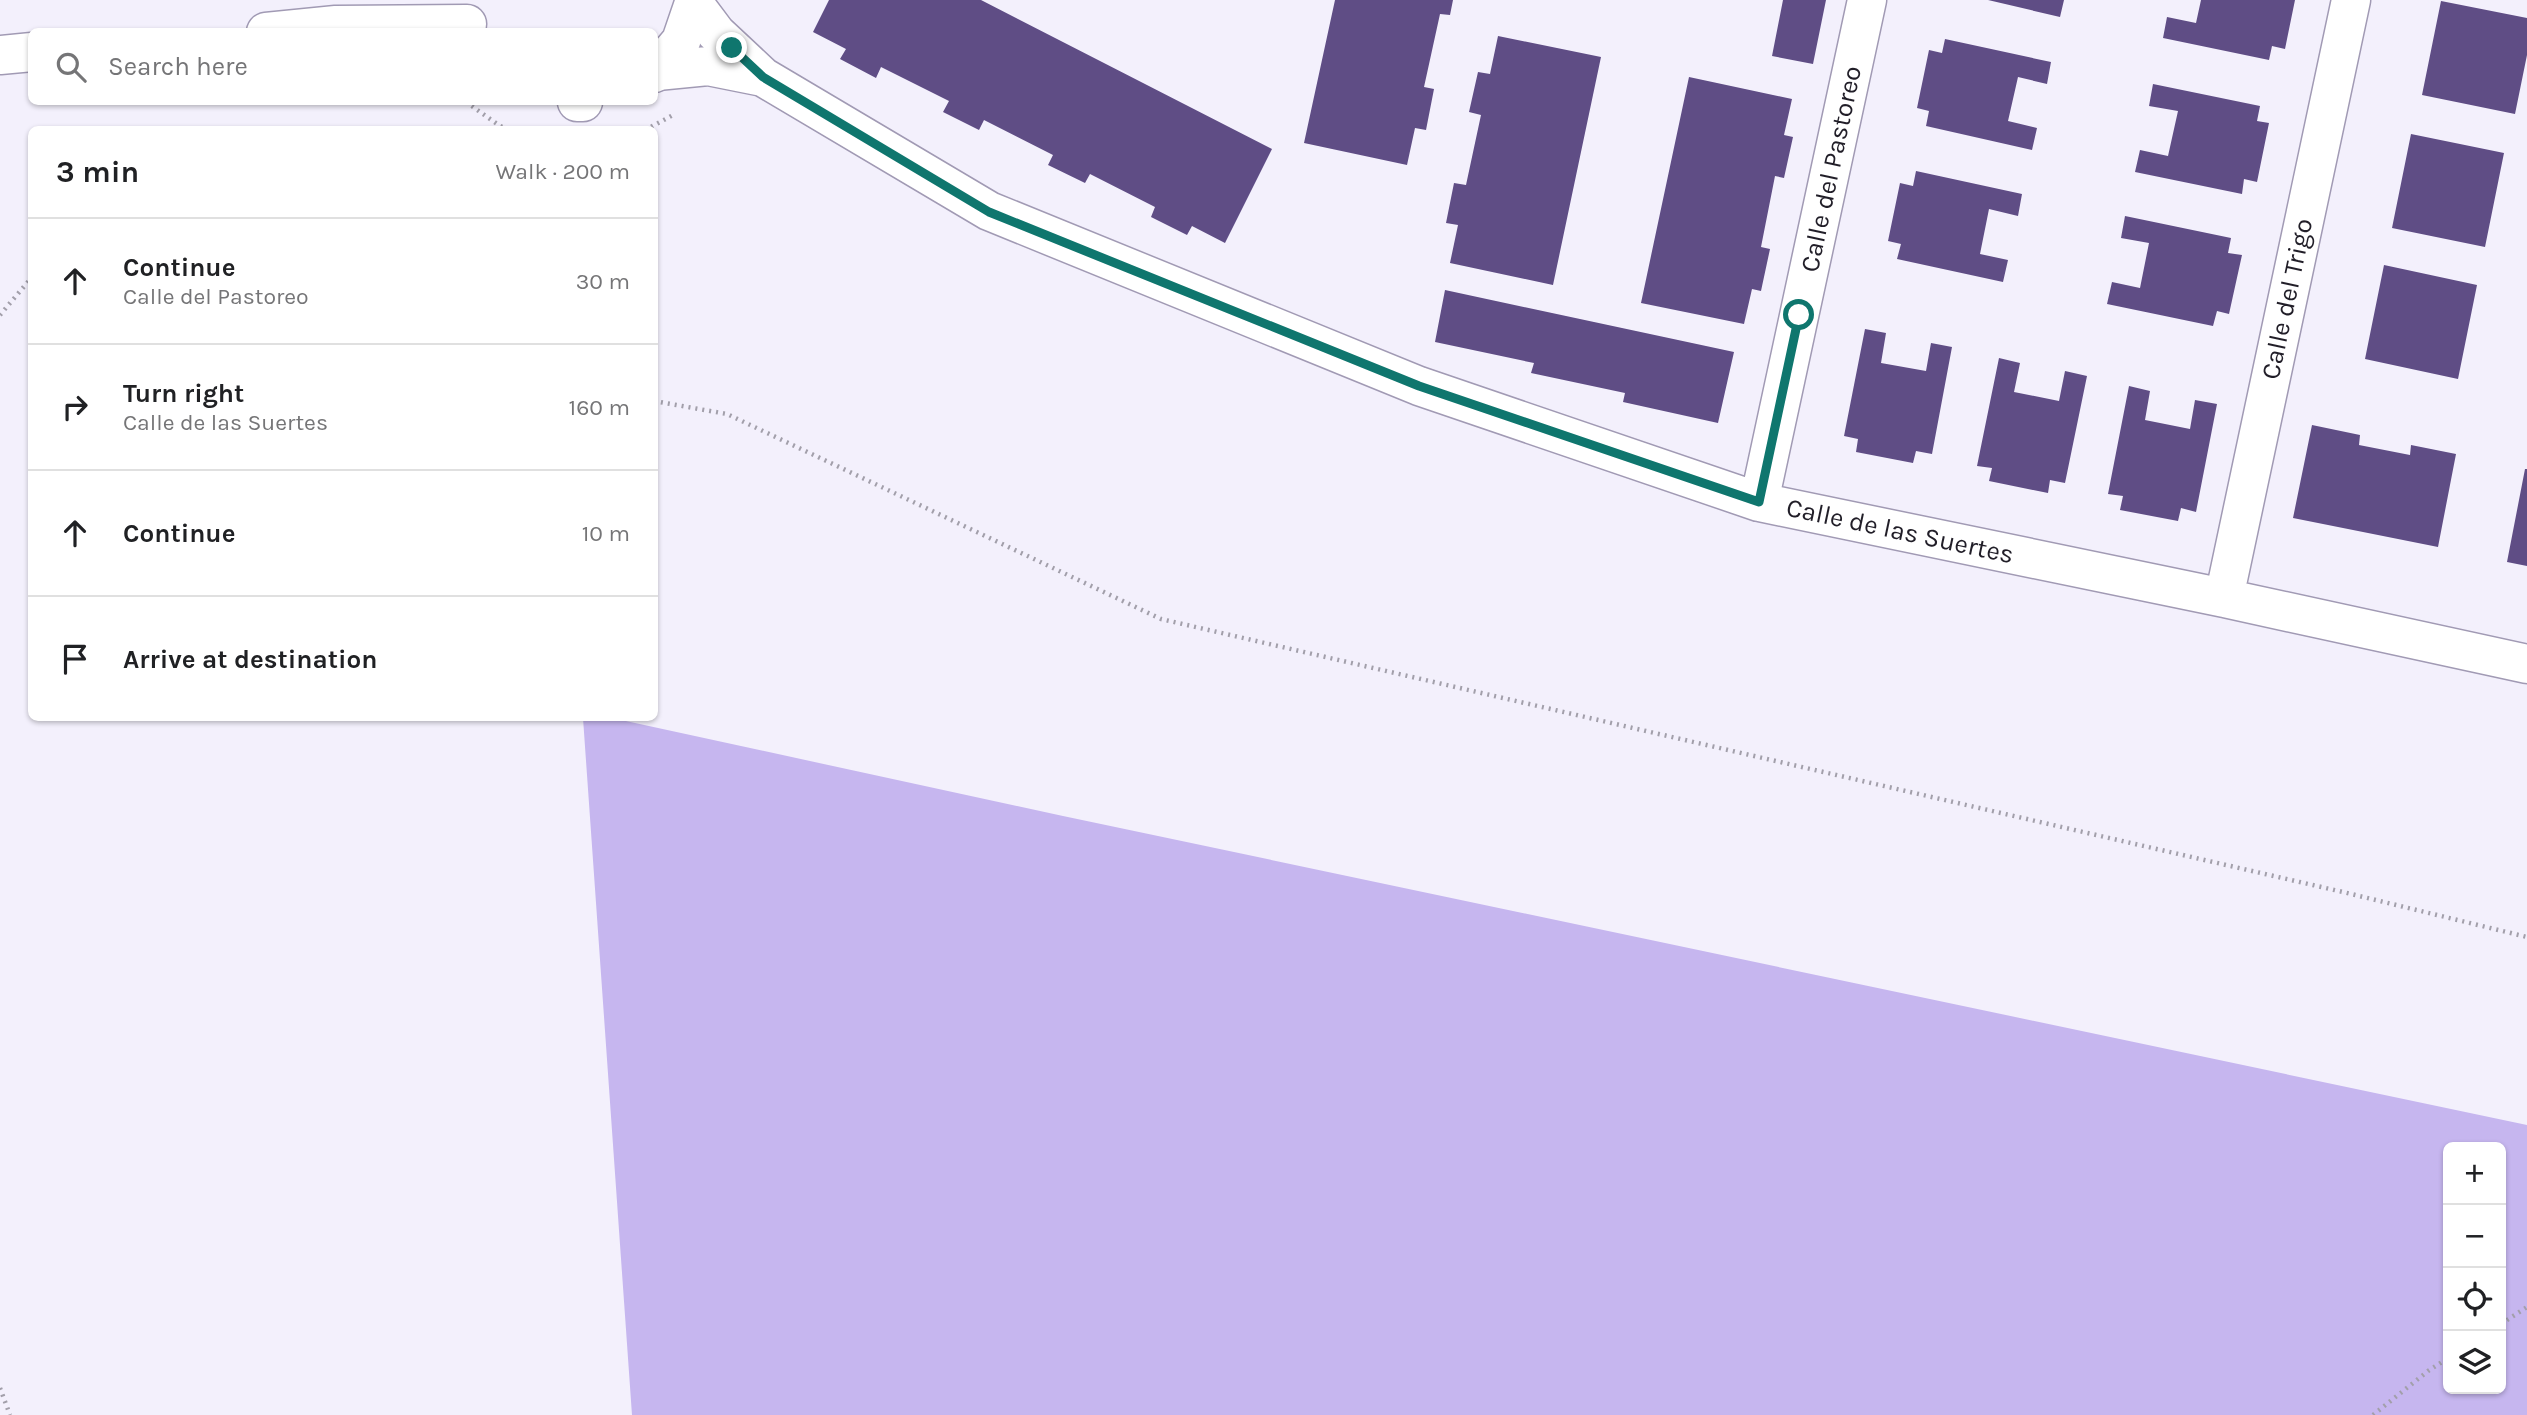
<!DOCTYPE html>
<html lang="en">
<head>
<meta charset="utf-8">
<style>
	:root { --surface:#fff; --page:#f2f2f2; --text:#202124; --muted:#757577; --line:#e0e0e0 }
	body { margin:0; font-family:Karla,sans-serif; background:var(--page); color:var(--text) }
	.controls { position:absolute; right:21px; bottom:21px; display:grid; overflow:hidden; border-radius:10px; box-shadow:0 2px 5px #0004 }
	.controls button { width:63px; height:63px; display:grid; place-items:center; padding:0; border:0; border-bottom:2px solid var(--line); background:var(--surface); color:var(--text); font:35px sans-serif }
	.stop { position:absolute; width:21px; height:21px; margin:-16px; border:5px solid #0f766e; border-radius:50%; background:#fff }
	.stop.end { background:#0f766e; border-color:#fff; box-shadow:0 2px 7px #0008 }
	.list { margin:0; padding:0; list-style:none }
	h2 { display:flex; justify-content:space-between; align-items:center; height:91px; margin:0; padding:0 28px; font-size:30px }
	h2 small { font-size:23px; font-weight:400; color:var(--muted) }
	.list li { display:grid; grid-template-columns:46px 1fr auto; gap:21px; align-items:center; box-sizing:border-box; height:126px; padding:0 28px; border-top:2px solid var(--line) }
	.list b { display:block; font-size:26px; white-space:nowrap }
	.list p { margin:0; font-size:23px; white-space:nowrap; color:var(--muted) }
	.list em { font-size:23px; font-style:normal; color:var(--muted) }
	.icon { flex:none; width:38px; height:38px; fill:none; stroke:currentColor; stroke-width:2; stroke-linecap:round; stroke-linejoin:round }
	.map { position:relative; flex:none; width:2527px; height:1415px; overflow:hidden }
	.search { position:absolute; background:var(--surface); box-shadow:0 2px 5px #0004; left:28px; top:28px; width:630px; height:77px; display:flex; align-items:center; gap:18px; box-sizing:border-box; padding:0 24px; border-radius:10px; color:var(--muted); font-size:26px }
	.panel { position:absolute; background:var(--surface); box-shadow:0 2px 5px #0004; left:28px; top:126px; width:630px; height:595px; border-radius:10px }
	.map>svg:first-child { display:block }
</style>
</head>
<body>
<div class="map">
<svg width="2527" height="1415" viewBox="0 0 2527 1415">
	<rect width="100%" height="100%" fill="#f3f0fc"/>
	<path fill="#c6b6ef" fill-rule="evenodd" d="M583,718h29l451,98 1464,309v290h-1895zM2501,1147v242h-53v-242z"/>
	<path fill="#5f4d85" d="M829,0h152l291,149 -47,94 -33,-17 -5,9 -36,-18 4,-10 -65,-33 -5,9 -37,-18 5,-10 -69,-35 -5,10 -36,-18 6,-11 -68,-34 -5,11 -36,-19 6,-10 -33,-17z
		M1335,0h118l-3,15 -10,-1 -16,73 10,2 -8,41 -11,-2 -8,37 -103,-22z
		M1783,0h43l-13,64 -41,-8z
		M1988,0h76l-4,17z
		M2201,0h94l-10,49 -13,-3 -3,14 -106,-22 4,-21 29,6z
		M2441,1l86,17v37l-12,59 -93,-19z
		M1498,36l103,21 -48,228 -103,-22 8,-38 -12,-2 8,-40 12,2 15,-70 -12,-3 9,-40 12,2z
		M1945,39l106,23 -4,22 -29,-7 -10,44 29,7 -5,22 -106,-24 3,-15 -12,-3 12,-58 13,3z
		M1689,77l103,22 -8,36 9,2 -9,41 -9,-2 -14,71 9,2 -9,42 -9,-2 -8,35 -103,-21z
		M2153,84l107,22 -3,15 12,2 -12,59 -13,-3 -2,15 -107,-22 5,-22 28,6 10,-45 -29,-5z
		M2411,134l93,19 -19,94 -93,-19z
		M1916,171l106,23 -4,22 -29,-7 -9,45 28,6 -5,22 -106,-23 4,-15 -13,-3 12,-58 13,3z
		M2125,216l106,22 -3,15 14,2 -13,59 -12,-3 -4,15 -106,-22 5,-22 28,6 9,-45 -28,-5z
		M2384,265l93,20 -19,94 -93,-20z
		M1445,290l289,62 -16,71 -95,-21 2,-9 -94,-20 3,-10 -99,-21z
		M1865,329l21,4 -5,30 45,8 5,-28 21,4 -20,107 -16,-3 -3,12 -57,-11 2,-13 -14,-3z
		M1999,358l21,5 -6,29 45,9 6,-30 22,5 -22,107 -15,-3 -2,13 -59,-12 3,-13 -15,-2z
		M2129,386l21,5 -5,29 45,9 5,-29 22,4 -21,108 -15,-4 -3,13 -58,-11 3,-14 -15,-2z
		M2312,425l48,10 -1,10 51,10 1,-10 45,9 -18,93 -145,-29z
		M2525,469h2v97l-20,-4z"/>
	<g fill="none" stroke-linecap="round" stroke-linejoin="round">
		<defs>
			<path id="street" d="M695,5l21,28 47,44 226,134 430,175 340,116 465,96 303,66
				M657,71l51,-5 55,11
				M1759,502l108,-502
				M2224,598l127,-598"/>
			<path id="secondary" d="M266,32l70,-7 131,-1
				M0,55l32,-3
				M654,73l27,-32 14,-41
				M577,102h6"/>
		</defs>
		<use href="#street" stroke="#a19ab4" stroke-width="41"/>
		<use href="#secondary" stroke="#a19ab4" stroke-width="41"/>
		<path stroke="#a29faa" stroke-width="4.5" stroke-dasharray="2 5" stroke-linecap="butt" d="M466,102l34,24 11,4
			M645,130l30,-16
			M0,315l32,-38
			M654,401l73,13 434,205 1182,273 184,45
			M2501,1324l26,-17
			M0,1388l10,27
			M2373,1415l55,-44 20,-13"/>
		<use href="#street" stroke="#fff" stroke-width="38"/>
		<use href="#secondary" stroke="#fff" stroke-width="38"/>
	</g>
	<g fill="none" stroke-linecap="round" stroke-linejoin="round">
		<path stroke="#0f766e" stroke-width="9" d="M732,48l31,29 226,135 430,174 340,116 40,-187"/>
	</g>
	<g text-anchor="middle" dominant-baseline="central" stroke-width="7" stroke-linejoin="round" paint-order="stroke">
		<g font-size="26" fill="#211e28" stroke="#fff">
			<text transform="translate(1831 169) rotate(-78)">Calle del Pastoreo</text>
			<text transform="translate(2287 299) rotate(-78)">Calle del Trigo</text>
			<text transform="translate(1900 531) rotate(12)">Calle de las Suertes</text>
		</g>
	</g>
</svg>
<div class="controls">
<button>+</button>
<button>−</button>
<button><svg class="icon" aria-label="locate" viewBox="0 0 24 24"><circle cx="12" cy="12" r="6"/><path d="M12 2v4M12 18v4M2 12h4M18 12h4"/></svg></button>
<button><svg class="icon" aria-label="layers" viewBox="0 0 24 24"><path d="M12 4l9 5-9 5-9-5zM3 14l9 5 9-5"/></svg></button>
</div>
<div class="stop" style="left:1799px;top:315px"></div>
<div class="stop end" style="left:732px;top:48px"></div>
<div class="search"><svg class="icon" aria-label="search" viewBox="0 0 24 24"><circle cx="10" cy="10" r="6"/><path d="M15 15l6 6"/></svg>Search here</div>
<section class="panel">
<h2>3 min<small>Walk · 200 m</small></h2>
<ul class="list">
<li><svg class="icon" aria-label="ahead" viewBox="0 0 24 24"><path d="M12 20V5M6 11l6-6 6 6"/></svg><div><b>Continue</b><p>Calle del Pastoreo</p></div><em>30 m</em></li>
<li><svg class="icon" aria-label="right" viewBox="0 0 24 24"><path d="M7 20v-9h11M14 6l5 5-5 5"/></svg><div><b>Turn right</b><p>Calle de las Suertes</p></div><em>160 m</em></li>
<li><svg class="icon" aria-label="ahead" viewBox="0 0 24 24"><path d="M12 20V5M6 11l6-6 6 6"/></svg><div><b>Continue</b></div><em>10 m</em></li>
<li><svg class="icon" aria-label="arrive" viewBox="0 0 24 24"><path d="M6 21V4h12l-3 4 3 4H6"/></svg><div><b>Arrive at destination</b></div></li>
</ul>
</section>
</div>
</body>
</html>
